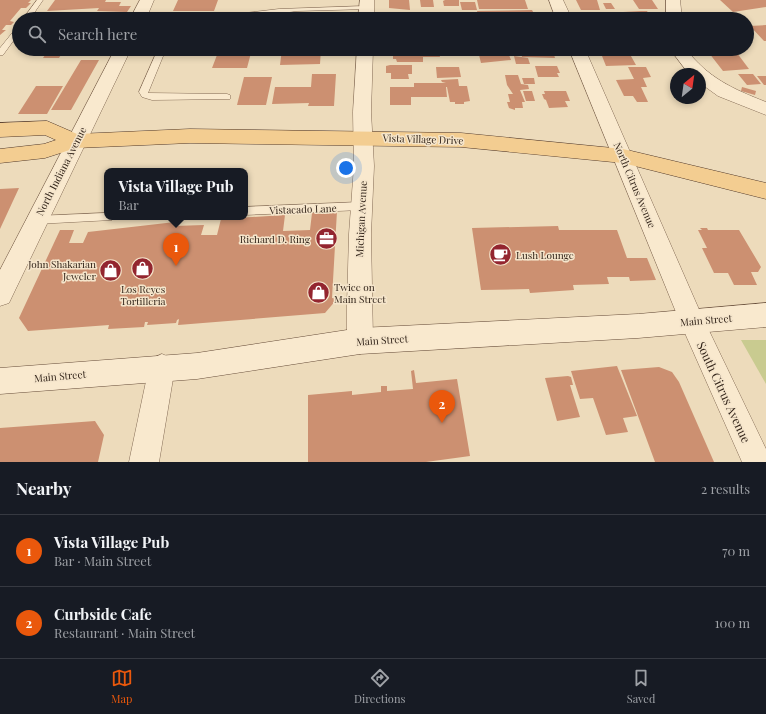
<!DOCTYPE html>
<html lang="en">
<head>
<meta charset="utf-8">
<style>
	:root { --surface:#171b24; --page:#242831; --text:#f1f3f6; --muted:#9ea1a6; --line:#363941; --accent:#ea580c }
	body { margin:0; font-family:"Playfair Display",serif; background:var(--page); color:var(--text) }
	.compass { position:absolute; left:670px; top:68px; width:36px; height:36px; border-radius:50%; background:var(--surface); box-shadow:0 2px 6px #0003; rotate:29deg }
	.you { position:absolute; left:346px; top:168px; width:14px; height:14px; margin:-10px; border:3px solid #fff; border-radius:50%; background:#1a73e8; box-shadow:0 0 0 6px #1a73e833 }
	.badge { display:grid; place-items:center; width:26px; height:26px; border-radius:50%; background:var(--accent); color:#fff; font-size:13px; font-weight:700 }
	.pin { position:absolute; translate:-50% -33px; filter:drop-shadow(0 1px 2px #0008) }
	.pin::after { content:''; position:absolute; top:21px; width:14px; height:12px; background:inherit; clip-path:polygon(0 0,100% 0,50% 100%) }
	.popup { position:absolute; left:104px; top:168px; width:144px; height:52px; box-sizing:border-box; display:grid; place-content:center; border-radius:8px; background:var(--surface); filter:drop-shadow(0 1px 3px #0005); font-size:13px; white-space:nowrap; color:var(--muted) }
	.popup b { font-size:15px; color:var(--text) }
	.popup::after { content:''; position:absolute; left:50%; top:100%; margin-left:-8px; border:8px solid transparent; border-top-color:var(--surface) }
	.list { margin:0; padding:0; list-style:none }
	h2 { display:flex; justify-content:space-between; align-items:center; height:52px; margin:0; padding:0 16px; font-size:17px }
	h2 small { font-size:13px; font-weight:400; color:var(--muted) }
	.list li { display:grid; grid-template-columns:26px 1fr auto; gap:12px; align-items:center; box-sizing:border-box; height:72px; padding:0 16px; border-top:1px solid var(--line) }
	.list b { display:block; font-size:15px; white-space:nowrap }
	.list p { margin:0; font-size:13px; white-space:nowrap; color:var(--muted) }
	.list em { font-size:13px; font-style:normal; color:var(--muted) }
	.icon { flex:none; width:22px; height:22px; fill:none; stroke:currentColor; stroke-width:2; stroke-linecap:round; stroke-linejoin:round }
	.map { position:relative; flex:none; width:766px; height:462px; overflow:hidden }
	.search { position:absolute; background:var(--surface); box-shadow:0 2px 6px #0003; left:12px; right:12px; top:12px; height:44px; display:flex; align-items:center; gap:10px; box-sizing:border-box; padding:0 14px; border-radius:22px; color:var(--muted); font-size:15px }
	.sheet { height:196px; background:var(--surface) }
	nav { display:flex; justify-content:space-around; align-items:center; box-sizing:border-box; height:56px; border-top:1px solid var(--line); background:var(--surface); font-size:11px; color:var(--muted) }
	nav a { display:grid; justify-items:center; gap:2px }
	nav .on { color:var(--accent) }
	.map>svg:first-child { display:block }
</style>
</head>
<body>
<div class="map">
<svg width="766" height="462" viewBox="0 0 766 462">
	<rect width="100%" height="100%" fill="#eddbbb"/>
	<path fill="#c9cb90" d="M741,340h25v44z"/>
	<path fill="#cc9071" d="M0,0h31l-3,3h3l-5,5h-5l-11,13 4,1 -3,3h-5l-4,5h4l-6,5z
		M55,0h51l-1,2h16l-2,4h12l-4,6 -30,-1 2,-3 -52,3z
		M178,0h40l-4,11h-41z
		M389,0h20l1,10 -21,-2z
		M420,0h13l1,7h-13z
		M445,0h14v6h-15l-1,-5z
		M477,0h48l3,9h-49z
		M576,0h21l3,10h-19z
		M633,0h19l6,9h-19z
		M720,0h46v7l-33,5z
		M460,2h15l2,8h-15z
		M603,3h8l4,6h-9z
		M532,10l5,9h-58l-2,-8z
		M641,11h6l5,8h-26l-3,-7z
		M425,12l1,7h-28l-1,-6z
		M430,12h25l1,6 -22,1 -4,-1z
		M603,12l4,7h-23l-3,-6z
		M766,25v16h-2l-14,-15z
		M49,49h7l-1,1h9l-5,8h-16z
		M69,49h19l-1,2 -20,2z
		M199,49h53l-5,19h-35l5,-13h-20z
		M282,49h39l-1,15 -40,1z
		M420,49h14l1,4h4l1,4h-17v5h-26l-1,-3h-3v-5h3v-3h10l1,2h16h-3z
		M491,49h11l1,5 6,1 2,5 -30,3 -2,-8h8l-2,-5z
		M520,49h30l1,2h2l2,7 -33,-1z
		M605,49h22l9,16 -30,1 -4,-10h6z
		M708,49h26l15,20 -26,2 -14,-18h2z
		M514,56l14,2 2,6h-14z
		M81,60h18l-28,50h-20z
		M390,65h22v9h-4l1,5h-18v-6h-5v-7z
		M535,66h22l3,7h-3l2,4h-21z
		M436,67h23l2,10 -24,1z
		M628,67h18l5,10 -8,1 4,9h-6l7,15h-11l-4,-6h-9l-8,-16 18,-1z
		M312,74h24l-2,32h-26l1,-3 -37,1 3,-17h36z
		M738,74h15l8,10 -14,1z
		M505,75h13l3,9 7,1 1,4 -9,1 5,12h-3l1,6h-8v2l-6,-2 -2,-6h3l-2,-8h5l-6,-9z
		M757,76h9v9h-2z
		M244,77h28l-6,28h-29z
		M522,78h12l1,6h-11z
		M458,79l1,7h8l3,15 -6,1v2h-9v-2h-5l-3,-15h-1l1,10h-36v8h-21v-18h24v-4h32l-4,-1 -1,-2z
		M36,86h27l-16,28h-29z
		M742,87l14,4 -1,4 -14,-4z
		M523,91h9l3,10h-9z
		M544,91h22l4,10h-5l3,6 -19,1 -3,-8 -2,-1 -2,-5h3z
		M19,188l-19,41v-40z
		M337,211l-5,87 5,1 -12,14 -147,12 1,-6 -2,1 -1,3 -29,2 1,-3h-3l-1,5 -36,2 1,-4 -81,6 -9,-13 41,-88h14l-5,13h14l5,-11 87,-10 -1,4 30,-1 -3,10h16l4,-16 64,-4 -2,16 27,-1 2,-17z
		M558,226l1,4h58l10,28h20l9,22 -26,1 -1,-4h-22l2,7 -36,1 1,5 -44,3 -1,-4 -48,1 -9,-62z
		M700,228h7l1,2h31l22,37 -3,5h-7l6,13h-23l-6,-12h-14l-12,-25h5l-9,-18h4z
		M617,366l20,50 -14,2 5,14 -22,3 -13,-37 -13,1 -9,-28z
		M659,367l13,5 7,10 35,80h-59l-34,-92z
		M414,370l2,13 41,-4 13,77 -44,6h-118v-67l44,-4v4l29,-3v-6h6v5l26,-2 -2,-18z
		M568,376l3,1 2,8h-3l10,32 -23,4 -12,-43z
		M95,421l9,14 -6,27h-98v-34z"/>
	<g fill="none" stroke-linecap="round" stroke-linejoin="round">
		<defs>
			<path id="service" d="M37,0h6l-13,19h-7z
				M366,6l2,1v2l-71,2 -59,8h-13l20,-6 34,-4z
				M19,26v7l-16,22h-3v-7l17,-21z
				M158,49h8l-18,44 79,1 3,1v4l-78,1 -10,-3 -3,-5z
				M361,202l3,1 2,3 -2,3 -3,1 -116,5v-8z
				M107,213v4h7l-2,3 -76,4 -3,-1 -2,-3 2,-3 3,-1z"/>
			<path id="tertiary" d="M140,0h14l-8,19h-16z
				M360,0h14v19h-16z
				M549,0h14l9,19h-16z
				M666,0h14l2,19h-16z
				M115,49h16l-122,254 -9,3v-36z
				M357,49h16l-2,63 3,54 -3,68 2,107 -4,9 -9,4 -9,-4 -4,-9v-35l2,-72 5,-68 -1,-54z
				M569,49h16l116,265 65,135v13h-24l-62,-140z
				M670,49h16c22,29 47,40 80,53v13l-48,-19 -18,-13v-9h-11z
				M162,354l9,4 4,9 -16,95h-30l20,-95 4,-9z"/>
			<path id="secondary" d="M766,303v24l-128,11 -278,16 -163,25 -197,15v-26l197,-15 163,-25 278,-14z"/>
			<path id="primary" d="M47,121l30,13 113,-5 271,4 162,16 143,34v16l-143,-36 -162,-16 -271,-4 -114,5 -31,10 -45,5v-14l44,-5 12,-4 -11,-5 -45,2v-14z"/>
		</defs>
		<use href="#service" stroke="#846b55" stroke-width="1"/>
		<use href="#tertiary" stroke="#846b55" stroke-width="1"/>
		<use href="#secondary" stroke="#664c39" stroke-width="1"/>
		<use href="#primary" stroke="#52392a" stroke-width="1"/>
		<use href="#service" fill="#f9e9ce" fill-rule="evenodd"/>
		<use href="#tertiary" fill="#f9e9ce" fill-rule="evenodd"/>
		<use href="#secondary" fill="#f9e9ce" fill-rule="evenodd"/>
		<use href="#primary" fill="#f3cd91" fill-rule="evenodd"/>
	</g>
	<defs>
		<symbol id="office-disc" viewBox="-11 -11 22 22"><circle r="9.5" fill="#93252f" stroke="#f5e5cb"/><path d="M-6-3h4V-5.5h4V-3h4V5H-6ZM-1-4.5V-3h2v-1.5ZM-6 0V1H6V0Z" fill="#fff"/></symbol>
		<symbol id="cafe-disc" viewBox="-11 -11 22 22"><circle r="9.5" fill="#93252f" stroke="#f5e5cb"/><path d="M-5.5-4.5H6V0H3Q3 3.5 0 3.5H-2.5Q-5.5 3.5-5.5 0ZM3-3.2v2h1.7v-2ZM-6 4.5H4V6H-6Z" fill="#fff"/></symbol>
		<symbol id="shop-disc" viewBox="-11 -11 22 22"><circle r="9.5" fill="#93252f" stroke="#f5e5cb"/><path d="M-5-2.5h2.3a2.7 3.5 0 0 1 5.4 0H5L5.5 6h-11ZM-1.5-2.5h3a1.5 2.3 0 0 0-3 0Z" fill="#fff"/></symbol>
	</defs>
	<g fill-rule="evenodd">
		<use href="#office-disc" x="314" y="226" width="25" height="25"/>
		<use href="#cafe-disc" x="488" y="242" width="25" height="25"/>
		<use href="#shop-disc" x="130" y="256" width="25" height="25"/>
		<use href="#shop-disc" x="98" y="258" width="25" height="25"/>
		<use href="#shop-disc" x="306" y="280" width="25" height="25"/>
	</g>
	<g text-anchor="middle" dominant-baseline="central" stroke-width="3" stroke-linejoin="round" paint-order="stroke">
		<g font-size="10" fill="#33251a" stroke="#f5e5cb">
			<text transform="translate(423 139) rotate(2)">Vista Village Drive</text>
			<text transform="translate(61 171) rotate(-63)">North Indiana Avenue</text>
			<text transform="translate(635 185) rotate(67)">North Citrus Avenue</text>
			<text transform="translate(303 209) rotate(-2)">Vistacado Lane</text>
			<text transform="translate(361 219) rotate(-87)">Michigan Avenue</text>
			<text transform="translate(706 320) rotate(-5)">Main Street</text>
			<text transform="translate(382 340) rotate(-4)">Main Street</text>
			<text transform="translate(60 376) rotate(-5)">Main Street</text>
		</g>
		<g font-size="10" fill="#33251a" stroke="#f5e5cb" text-anchor="end">
			<text x="310" y="239">Richard D. Ring</text>
			<text x="516" y="255" text-anchor="start">Lush Lounge</text>
			<text x="96" y="264">John Shakarian<tspan x="96" dy="12">Jeweler</tspan></text>
			<text x="334" y="287" text-anchor="start">Twice on<tspan x="334" dy="12">Main Street</tspan></text>
			<text x="143" y="289" text-anchor="middle">Los Reyes<tspan x="143" dy="12">Tortilleria</tspan></text>
		</g>
		<g font-size="12" fill="#33251a" stroke="#f5e5cb">
			<text transform="translate(724 392) rotate(65)">South Citrus Avenue</text>
		</g>
	</g>
</svg>
<svg class="compass" viewBox="-18 -18 36 36"><path d="M0-13l5 13h-10z" fill="#e53935"/><path d="M0 13l5-13h-10z" fill="#9ea1a6"/></svg>
<div class="you"></div>
<div class="pin badge" style="left:176px;top:266px">1</div>
<div class="popup"><b>Vista Village Pub</b>Bar</div>
<div class="pin badge" style="left:442px;top:423px">2</div>
<div class="search"><svg class="icon" aria-label="search" viewBox="0 0 24 24"><circle cx="10" cy="10" r="6"/><path d="M15 15l6 6"/></svg>Search here</div>
</div>
<section class="sheet">
<h2>Nearby<small>2 results</small></h2>
<ul class="list">
<li><span class="badge">1</span><div><b>Vista Village Pub</b><p>Bar · Main Street</p></div><em>70 m</em></li>
<li><span class="badge">2</span><div><b>Curbside Cafe</b><p>Restaurant · Main Street</p></div><em>100 m</em></li>
</ul>
</section>
<nav>
<a class="on"><svg class="icon" aria-label="map" viewBox="0 0 24 24"><path d="M3 6l6-2 6 2 6-2v14l-6 2-6-2-6 2zM9 4v14M15 6v14"/></svg>Map</a>
<a><svg class="icon" aria-label="directions" viewBox="0 0 24 24"><path d="M12 3l9 9-9 9-9-9zM9 14v-3h6M13 9l2 2-2 2"/></svg>Directions</a>
<a><svg class="icon" aria-label="saved" viewBox="0 0 24 24"><path d="M7 4h10v16l-5-4-5 4z"/></svg>Saved</a>
</nav>
</body>
</html>
